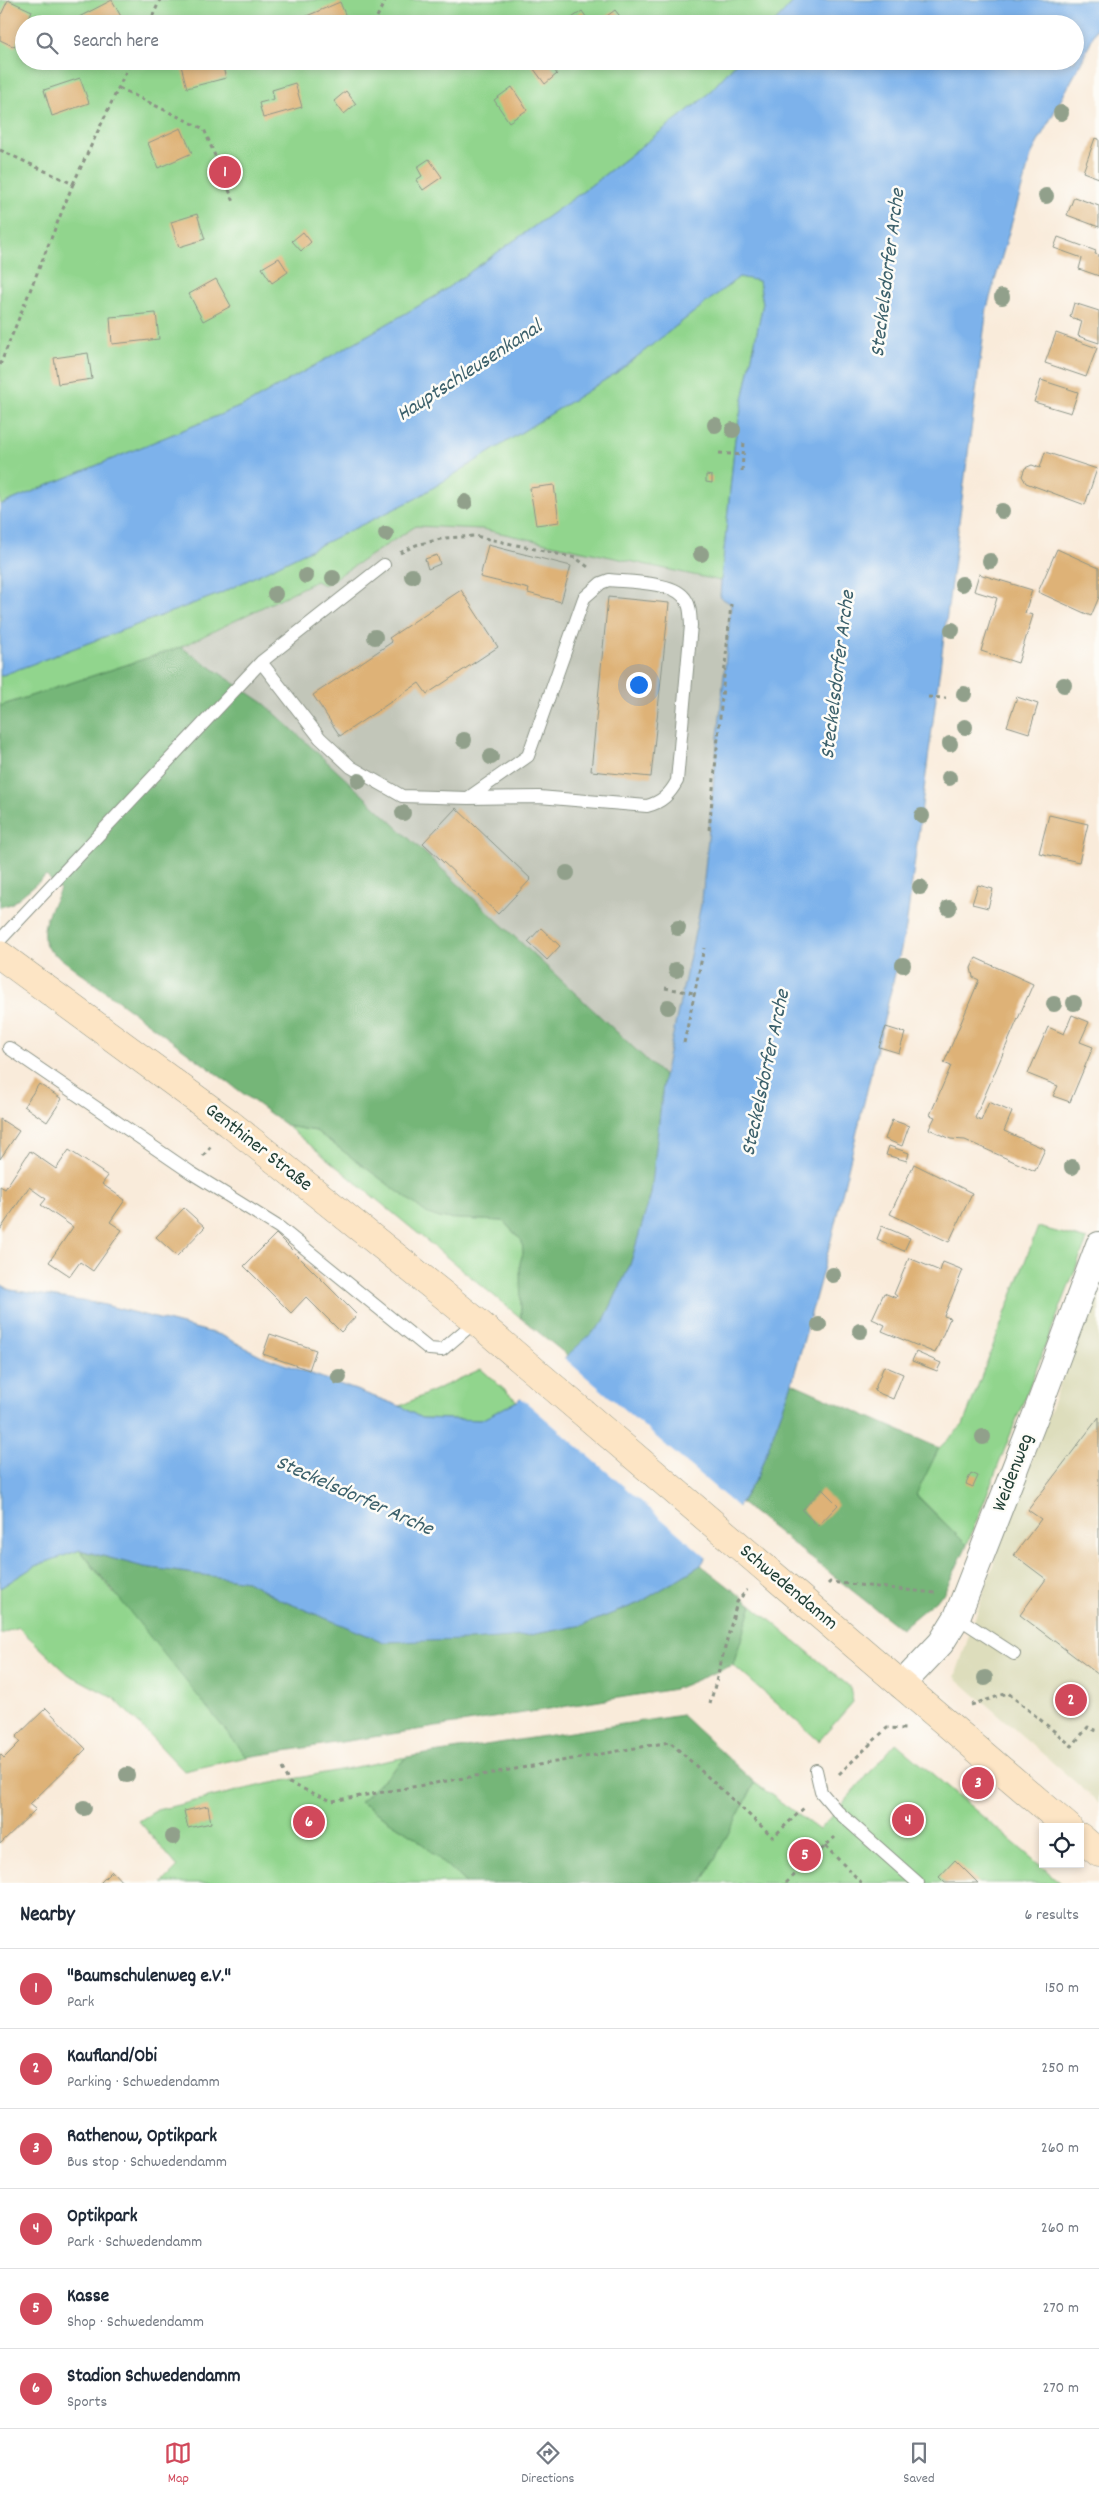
<!DOCTYPE html>
<html lang="en">
<head>
<meta charset="utf-8">
<style>
	:root { --surface:#fff; --page:#f2f2f3; --text:#1f2937; --muted:#747a83; --line:#e0e1e3; --accent:#d1495b }
	body { margin:0; font-family:Dekko,sans-serif; background:var(--page); color:var(--text) }
	.controls { position:absolute; right:15px; bottom:15px; display:grid; overflow:hidden; border-radius:0px; box-shadow:0 2px 8px #0003 }
	.controls button { width:45px; height:45px; display:grid; place-items:center; padding:0; border:0; border-bottom:1px solid var(--line); background:var(--surface); color:var(--text); font:25px sans-serif }
	.you { position:absolute; left:638px; top:684px; width:18px; height:18px; margin:-12px; border:4px solid #fff; border-radius:50%; background:#1a73e8; box-shadow:0 0 0 8px #1a73e833 }
	.badge { display:grid; place-items:center; width:32px; height:32px; border-radius:50%; background:var(--accent); color:#fff; font-size:16px; font-weight:700 }
	.pin { position:absolute; translate:-50% -50%; border:2px solid #fff; box-shadow:0 1px 5px #0006 }
	.list { margin:0; padding:0; list-style:none }
	h2 { display:flex; justify-content:space-between; align-items:center; height:65px; margin:0; padding:0 20px; font-size:21px }
	h2 small { font-size:16px; font-weight:400; color:var(--muted) }
	.list li { display:grid; grid-template-columns:32px 1fr auto; gap:15px; align-items:center; box-sizing:border-box; height:80px; padding:0 20px; border-top:1px solid var(--line) }
	.list b { display:block; font-size:19px; white-space:nowrap }
	.list p { margin:0; font-size:16px; white-space:nowrap; color:var(--muted) }
	.list em { font-size:16px; font-style:normal; color:var(--muted) }
	.icon { flex:none; width:28px; height:28px; fill:none; stroke:currentColor; stroke-width:2; stroke-linecap:round; stroke-linejoin:round }
	.map { position:relative; flex:none; width:1099px; height:1883px; overflow:hidden }
	.search { position:absolute; background:var(--surface); box-shadow:0 2px 8px #0003; left:15px; right:15px; top:15px; height:55px; display:flex; align-items:center; gap:12px; box-sizing:border-box; padding:0 18px; border-radius:28px; color:var(--muted); font-size:19px }
	.sheet { height:545px; background:var(--surface) }
	nav { display:flex; justify-content:space-around; align-items:center; box-sizing:border-box; height:70px; border-top:1px solid var(--line); background:var(--surface); font-size:14px; color:var(--muted) }
	nav a { display:grid; justify-items:center; gap:2px }
	nav .on { color:var(--accent) }
	.map>svg:first-child { display:block }
</style>
</head>
<body>
<div class="map">
<svg width="1099" height="1883" viewBox="0 0 1099 1883">
	<rect width="100%" height="100%" fill="#fdfcf7"/>
	<filter id="ink" filterUnits="userSpaceOnUse"><feTurbulence type="fractalNoise" baseFrequency=".02" numOctaves="2"/><feDisplacementMap in="SourceGraphic" scale="10" xChannelSelector="R" yChannelSelector="G"/><feConvolveMatrix kernelMatrix="1 2 1 2 8 2 1 2 1" color-interpolation-filters="sRGB"/></filter>
	<filter id="wash" filterUnits="userSpaceOnUse"><feTurbulence type="fractalNoise" baseFrequency=".0096" numOctaves="4" result="noise"/><feDisplacementMap in="SourceGraphic" scale="20" xChannelSelector="R" yChannelSelector="G"/><feGaussianBlur stdDeviation="1.12" result="paint"/><feColorMatrix in="noise" values="0 0 0 0 0 0 0 0 0 0 0 0 0 0 0 0 0 1.4 0 .05"/><feComposite in="paint" operator="in"/></filter>
	<g filter="url(#wash)">
		<rect width="100%" height="100%" fill="#f9ebda"/>
		<path fill="#ddddbc" d="M1099,1279v524l-144,-126 42,-124z"/>
		<path fill="#c2c6b9" d="M416,526l66,3 239,52v16l10,7 -29,296 -38,176 -399,-372 -84,-57 135,-66 8,4z"/>
		<path fill="#91d58d" stroke="#588960" d="M0,0h795l-22,24h-749v37h714l-34,37 -123,95 -145,103 -187,107 -249,102z
			M739,277l20,3 4,23 -28,136 -14,142 -239,-52 -66,-3 -92,59 -8,-4 -135,66 -181,59v-30l219,-82 196,-95 201,-126z
			M287,1126l29,5 112,83 12,4 63,3 19,20 1,12 -3,10 1,55z
			M1038,1227l49,13 -120,305 -51,-51 23,-46 24,-23z
			M481,1369l36,32 -36,19 -60,-2 -21,-12z
			M80,1550l33,43 35,6 99,158 -63,14 -70,-73 -46,-24 -50,-47 -18,7v-46l35,-22z
			M752,1605l98,82 3,15 -34,39 -86,-76z
			M896,1743l165,140h-359l53,-100 64,47z
			M407,1757l-47,45 56,36 50,45h-304l16,-16 -39,-46 18,-11 105,-25z"/>
		<path fill="#74b678" stroke="#4a7a56" d="M181,647l84,57 399,372 -13,118 -21,71 -27,58 -35,33 -47,-38 -1,-55 3,-10 -1,-12 -19,-20 -63,-3 -12,-4 -112,-83 -29,-5 -239,-177c-12,-20 4,-41 12,-60l-14,-13 -35,28 -11,3v-201z
			M792,1383l147,65 -23,47 51,50 -23,48 -43,36 -160,-126 17,-28z
			M80,1550l64,17 103,14 34,19 103,42 141,-6 58,-11 56,-22 62,-38 51,40 -19,60 -58,24 -428,68z
			M682,1715l73,68 -53,100h-236l-50,-45 -56,-36 47,-45z"/>
		<path fill="#7db2eb" stroke="#4e7890" d="M795,0h304v23l-18,40 -49,90 -45,155 -81,620 -77,320 -37,135 -34,92 -57,90 -62,38 -56,22 -58,11 -55,4 -86,2 -103,-42 -34,-19 -103,-14 -64,-17 -45,16 -35,22v-304l11,6 90,14 120,31 41,21 138,50 21,12 60,2 36,-19 86,-78 27,-58 21,-71 13,-118 38,-176 29,-296 -11,-7 1,-16 14,-142 28,-136 -4,-22 -20,-4 -123,96 -201,126 -196,95 -219,82v-171l249,-102 187,-107 145,-103 123,-95 34,-37h337v-37h-302z"/>
		<path fill="#f9ebda" d="M563,1357l177,152 -32,50 -189,-163z"/>
		<g id="blocks">
			<path fill="#deb277" d="M8,0l24,11 -6,13h-2l-9,23 -15,-7v-23z
				M112,0l13,24h-43l-3,-7z
				M340,2l9,22h-45l-2,-6z
				M615,10l11,14h-26l-1,-2z
				M582,11l9,13h-28z
				M184,61h37l5,17 -39,10 -7,-26z
				M528,61h20l9,13 -12,10z
				M80,78l9,25 -37,13 -8,-26z
				M295,83l7,24 -39,11 -4,-15 15,-4 -2,-9z
				M512,87l15,23 -18,12 -15,-22z
				M346,91l10,13 -12,10 -10,-13z
				M181,128l11,25 -34,15 -10,-25z
				M1095,138l4,1v39l-16,-6z
				M429,159l13,18 -19,13 -7,-10 6,-4 -5,-9z
				M1074,197l25,9v21l-32,-12z
				M197,214l8,25 -26,8 -8,-25z
				M303,232l8,10 -10,9 -9,-10z
				M1058,237l38,14 -1,3 4,1v21l-20,-7 3,-11 -28,-10z
				M279,258l9,14 -16,11 -10,-15z
				M216,279l15,27 -28,15 -14,-27z
				M1074,303l25,8v32l-21,-7 4,-15 -12,-4z
				M156,313l3,26 -47,5 -2,-27z
				M1056,333l41,15 -11,29 -41,-14z
				M88,353l4,26 -34,5 -4,-26z
				M1041,380l37,12 -7,21 -37,-11z
				M1045,452l52,17 -12,36 -59,-22 -4,-7 3,-8 7,-3 8,3z
				M706,475l6,1v7l-6,-1z
				M554,485l5,37 -23,3 -6,-37z
				M488,545l83,21 -10,36 -33,-9 1,-4 -49,-12z
				M1057,549l42,19v29l-8,19 -53,-24z
				M437,555l3,9 -12,5 -3,-10z
				M979,574l53,16 -7,23 8,2 -15,48 -37,-12 16,-53 -23,-7z
				M461,590l37,57 -71,47 -8,-11 -79,53 -27,-41 79,-53 -3,-4z
				M608,597l61,6 -18,174 -60,-6z
				M1017,697l21,7 -9,29 -22,-7z
				M456,808l75,71 -33,35 -75,-71z
				M1049,815l39,9 -9,38 -40,-9z
				M978,885l15,4 -5,19 -16,-4z
				M541,928l19,18 -13,14 -19,-18z
				M976,958l57,26 -58,134 6,3 8,-19 23,10 -8,19 41,18 -10,22 -70,-31 -14,-1 -22,-10 6,-12 -5,-2 21,-49 -7,-3 35,-83 -6,-3 -2,-9z
				M1072,1015l17,7 -9,20 13,5 -23,55 -17,-6 5,-10 -30,-12 20,-47 16,7z
				M886,1027l19,6 -6,20 -20,-6z
				M39,1084l23,15 -15,23 -23,-16z
				M0,1119l19,12 -19,28z
				M892,1120l17,6 -7,20 -17,-7z
				M889,1146l20,7 -2,8 -21,-6z
				M69,1150l39,26 -6,8 23,16 -15,22 12,8 -29,41 -13,-9 -10,14 -21,-14 24,-35 -32,-22 5,-6 -17,-12 -29,43v-44l5,3 25,-38 26,18z
				M914,1164l58,29 -23,49 -59,-28z
				M184,1208l21,19 -28,29 -21,-19z
				M882,1226l28,12 -6,13 -27,-12z
				M276,1234l81,81 -16,17 -35,-35 -15,16 -47,-47z
				M909,1258l31,13 3,-9 20,8 -19,46 6,2 -15,35 -53,-22 3,-6 -13,-6 12,-26 12,5 1,-2 -3,-2z
				M270,1334l46,16 -7,20 -46,-16z
				M916,1352l25,11 -4,8 -25,-10z
				M884,1366l19,8 -10,25 -19,-8z
				M1099,1417v258l-79,-60 26,-36 -32,-24 27,-36 -13,-9z
				M971,1473l7,3 -5,11 -7,-3z
				M822,1489l16,16 -20,21 -16,-16z
				M46,1708l40,41 -56,55 6,5 -36,35v-90l4,4 16,-16 -4,-5z
				M208,1806l3,17 -23,5 -4,-17z
				M808,1846l6,7 -11,11 -7,-7z
				M955,1860l23,23h-33l-6,-6z
				M112,1871l11,12h-23z"/>
		</g>
	</g>
	<g filter="url(#ink)">
		<use href="#blocks" fill-opacity="0" stroke="#8c9487" stroke-width="1"/>
		<g fill="none" stroke-linecap="round" stroke-linejoin="round">
			<defs>
				<path id="service" d="M261,662l59,76 31,29 51,29 66,2 71,-1 108,9c15,-4 23,-12 30,-25l14,-156c-1,-10 0,-21 -8,-29 -12,-14 -56,-14 -74,-16l-8,3 -17,15 -56,158 -60,42
					M0,940l261,-278 123,-97
					M9,1048l181,124 90,56 149,121 13,1 34,-29
					M957,1617l57,37
					M816,1770l5,22 16,19 81,72"/>
				<path id="minor" d="M901,1685l40,-42 16,-26 81,-208 61,-164"/>
				<path id="secondary" d="M0,955l229,168 247,198 592,506
					M1080,1837l19,16"/>
			</defs>
			<use href="#service" stroke="#8c9487" stroke-width="14"/>
			<use href="#minor" stroke="#8c9487" stroke-width="28"/>
			<use href="#secondary" stroke="#8c9487" stroke-width="29"/>
			<path stroke="#8c9487" stroke-width="3" stroke-dasharray="4 4" stroke-linecap="butt" d="M377,17l8,-17
				M149,24l11,-24
				M119,88l85,41 30,73
				M0,150l73,34 -73,181
				M73,184l58,-123
				M719,453l24,2
				M742,471l2,-29
				M400,553l16,-8 29,-7 30,-2 101,22 12,9
				M928,697l18,1
				M709,830l22,-226
				M665,988l29,5
				M684,1043l20,-95
				M203,1156l9,-11
				M828,1584l2,-2 105,11
				M710,1704l27,-102 10,-12
				M971,1705l37,-12 64,53 16,-19 11,5
				M282,1768l7,15 43,18 338,-59 103,95 33,-31
				M839,1774l48,-46 19,1
				M825,1846l37,37
				M786,1883l49,-46"/>
			<use href="#service" stroke="#fff" stroke-width="12"/>
			<use href="#minor" stroke="#fff" stroke-width="26"/>
			<use href="#secondary" stroke="#fde5c5" stroke-width="28"/>
		</g>
		<g fill="#91a08b">
			<circle cx="1061" cy="113" r="8"/>
			<circle cx="1046" cy="196" r="8"/>
			<circle cx="1002" cy="297" r="8"/>
			<circle cx="715" cy="425" r="8"/>
			<circle cx="733" cy="430" r="8"/>
			<circle cx="465" cy="502" r="8"/>
			<circle cx="1002" cy="511" r="8"/>
			<circle cx="386" cy="534" r="8"/>
			<circle cx="701" cy="554" r="8"/>
			<circle cx="990" cy="561" r="8"/>
			<circle cx="306" cy="576" r="8"/>
			<circle cx="412" cy="576" r="8"/>
			<circle cx="333" cy="578" r="8"/>
			<circle cx="962" cy="584" r="8"/>
			<circle cx="275" cy="594" r="8"/>
			<circle cx="952" cy="630" r="8"/>
			<circle cx="375" cy="637" r="8"/>
			<circle cx="1064" cy="685" r="8"/>
			<circle cx="964" cy="694" r="8"/>
			<circle cx="965" cy="727" r="8"/>
			<circle cx="464" cy="740" r="8"/>
			<circle cx="950" cy="744" r="8"/>
			<circle cx="491" cy="757" r="8"/>
			<circle cx="949" cy="778" r="8"/>
			<circle cx="359" cy="781" r="8"/>
			<circle cx="403" cy="813" r="8"/>
			<circle cx="922" cy="816" r="8"/>
			<circle cx="567" cy="873" r="8"/>
			<circle cx="920" cy="887" r="8"/>
			<circle cx="949" cy="908" r="8"/>
			<circle cx="678" cy="928" r="8"/>
			<circle cx="903" cy="965" r="8"/>
			<circle cx="676" cy="970" r="8"/>
			<circle cx="1074" cy="1003" r="8"/>
			<circle cx="1054" cy="1004" r="8"/>
			<circle cx="668" cy="1007" r="8"/>
			<circle cx="1072" cy="1167" r="8"/>
			<circle cx="833" cy="1275" r="8"/>
			<circle cx="819" cy="1325" r="8"/>
			<circle cx="860" cy="1331" r="8"/>
			<circle cx="339" cy="1377" r="8"/>
			<circle cx="983" cy="1437" r="8"/>
			<circle cx="985" cy="1678" r="8"/>
			<circle cx="127" cy="1775" r="8"/>
			<circle cx="84" cy="1808" r="8"/>
			<circle cx="173" cy="1837" r="8"/>
		</g>
	</g>
	<g text-anchor="middle" dominant-baseline="central" stroke-width="5" stroke-linejoin="round" paint-order="stroke">
		<g font-size="20" fill="#1f3d34" stroke="#fdfcf7">
			<text transform="translate(258 1148) rotate(38)">Genthiner Straße</text>
			<text transform="translate(1014 1473) rotate(-69)">Weidenweg</text>
			<text transform="translate(788 1588) rotate(40)">Schwedendamm</text>
		</g>
		<g font-size="21" font-style="italic" fill="#3b606b" stroke="#fdfcf7">
			<text transform="translate(889 273) rotate(-83)">Steckelsdorfer Arche</text>
			<text transform="translate(470 372) rotate(-33)">Hauptschleusenkanal</text>
			<text transform="translate(839 675) rotate(-83)">Steckelsdorfer Arche</text>
			<text transform="translate(767 1073) rotate(-78)">Steckelsdorfer Arche</text>
			<text transform="translate(354 1497) rotate(24)">Steckelsdorfer Arche</text>
		</g>
	</g>
</svg>
<div class="controls">
<button><svg class="icon" aria-label="locate" viewBox="0 0 24 24"><circle cx="12" cy="12" r="6"/><path d="M12 2v4M12 18v4M2 12h4M18 12h4"/></svg></button>
</div>
<div class="you"></div>
<div class="pin badge" style="left:225px;top:172px">1</div>
<div class="pin badge" style="left:1071px;top:1700px">2</div>
<div class="pin badge" style="left:978px;top:1783px">3</div>
<div class="pin badge" style="left:908px;top:1820px">4</div>
<div class="pin badge" style="left:805px;top:1855px">5</div>
<div class="pin badge" style="left:309px;top:1822px">6</div>
<div class="search"><svg class="icon" aria-label="search" viewBox="0 0 24 24"><circle cx="10" cy="10" r="6"/><path d="M15 15l6 6"/></svg>Search here</div>
</div>
<section class="sheet">
<h2>Nearby<small>6 results</small></h2>
<ul class="list">
<li><span class="badge">1</span><div><b>&quot;Baumschulenweg e.V.&quot;</b><p>Park</p></div><em>150 m</em></li>
<li><span class="badge">2</span><div><b>Kaufland/Obi</b><p>Parking · Schwedendamm</p></div><em>250 m</em></li>
<li><span class="badge">3</span><div><b>Rathenow, Optikpark</b><p>Bus stop · Schwedendamm</p></div><em>260 m</em></li>
<li><span class="badge">4</span><div><b>Optikpark</b><p>Park · Schwedendamm</p></div><em>260 m</em></li>
<li><span class="badge">5</span><div><b>Kasse</b><p>Shop · Schwedendamm</p></div><em>270 m</em></li>
<li><span class="badge">6</span><div><b>Stadion Schwedendamm</b><p>Sports</p></div><em>270 m</em></li>
</ul>
</section>
<nav>
<a class="on"><svg class="icon" aria-label="map" viewBox="0 0 24 24"><path d="M3 6l6-2 6 2 6-2v14l-6 2-6-2-6 2zM9 4v14M15 6v14"/></svg>Map</a>
<a><svg class="icon" aria-label="directions" viewBox="0 0 24 24"><path d="M12 3l9 9-9 9-9-9zM9 14v-3h6M13 9l2 2-2 2"/></svg>Directions</a>
<a><svg class="icon" aria-label="saved" viewBox="0 0 24 24"><path d="M7 4h10v16l-5-4-5 4z"/></svg>Saved</a>
</nav>
</body>
</html>
